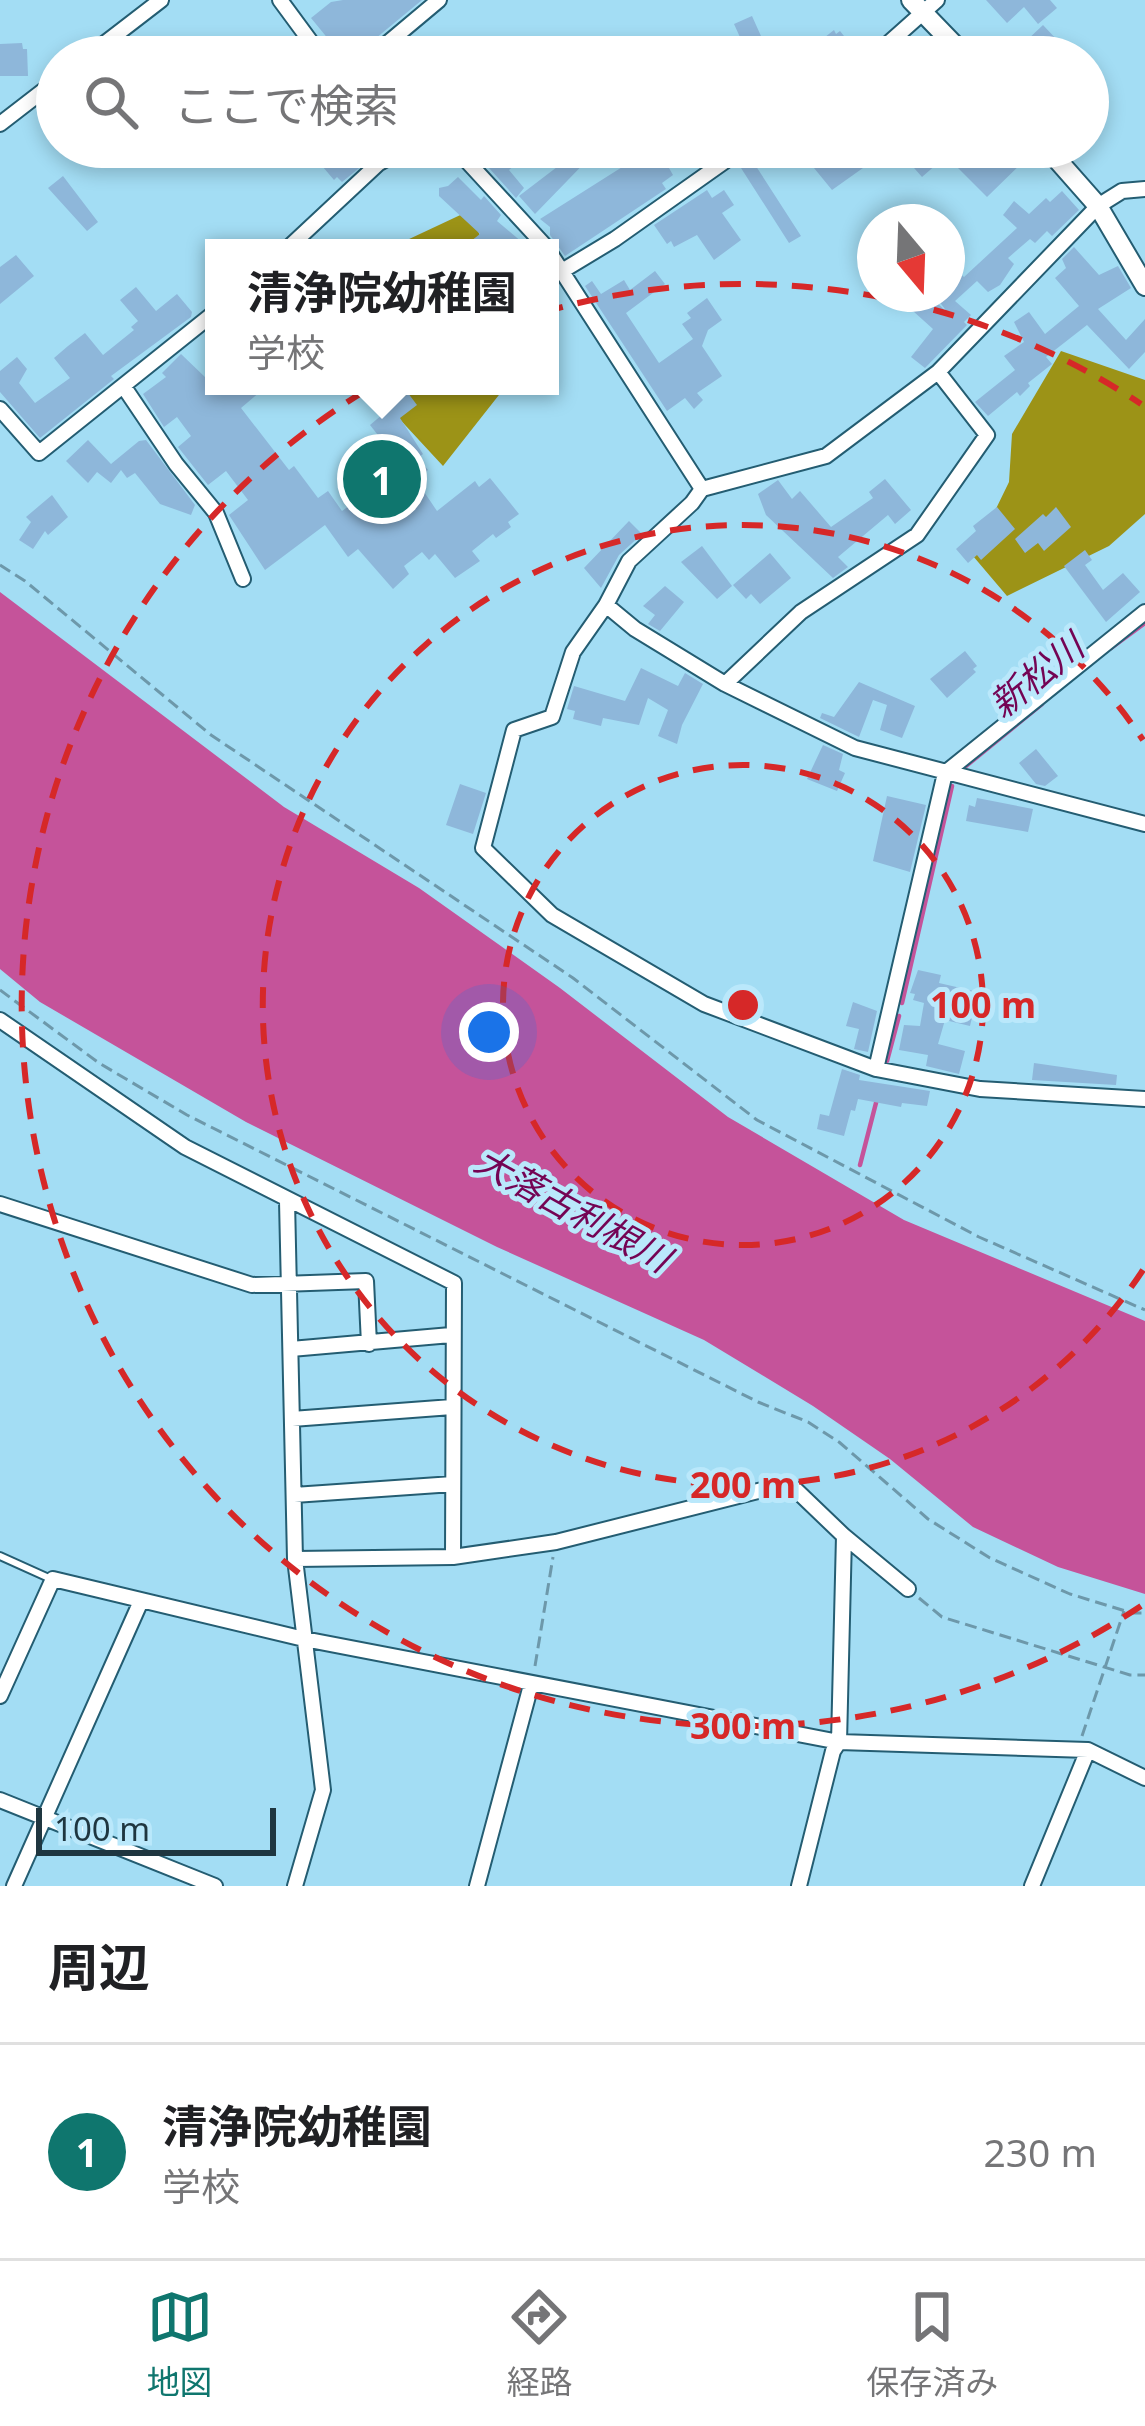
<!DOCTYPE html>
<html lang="ja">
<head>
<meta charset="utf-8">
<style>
	:root { --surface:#fff; --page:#f2f2f2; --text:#202124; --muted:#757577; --line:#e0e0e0; --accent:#0f766e }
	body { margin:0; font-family:"Noto Sans","Noto Sans JP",sans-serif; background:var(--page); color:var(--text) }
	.compass { position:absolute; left:857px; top:204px; width:108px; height:108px; border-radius:50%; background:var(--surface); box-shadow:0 6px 18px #0003; rotate:161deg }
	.scale { position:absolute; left:36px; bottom:30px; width:240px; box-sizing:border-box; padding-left:12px; border:6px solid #1f3640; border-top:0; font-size:33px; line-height:42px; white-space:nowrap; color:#1f3640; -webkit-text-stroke:9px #bae8fb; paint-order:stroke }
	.you { position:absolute; left:489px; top:1032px; width:42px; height:42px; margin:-30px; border:9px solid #fff; border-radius:50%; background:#1a73e8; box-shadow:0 0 0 18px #1a73e833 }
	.badge { display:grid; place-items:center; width:78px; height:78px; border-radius:50%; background:var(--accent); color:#fff; font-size:39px; font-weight:700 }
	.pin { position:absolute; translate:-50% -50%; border:6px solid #fff; box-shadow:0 3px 12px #0006 }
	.popup { position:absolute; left:205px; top:239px; width:354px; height:156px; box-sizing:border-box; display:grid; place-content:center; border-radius:0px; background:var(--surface); filter:drop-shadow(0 3px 9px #0005); font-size:39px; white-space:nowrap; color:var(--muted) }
	.popup b { font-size:45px; color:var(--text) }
	.popup::after { content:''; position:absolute; left:50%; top:100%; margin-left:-24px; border:24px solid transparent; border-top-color:var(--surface) }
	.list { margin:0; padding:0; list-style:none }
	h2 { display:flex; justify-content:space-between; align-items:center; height:156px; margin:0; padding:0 48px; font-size:51px }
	h2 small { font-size:39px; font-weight:400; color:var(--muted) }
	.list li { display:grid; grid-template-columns:78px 1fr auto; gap:36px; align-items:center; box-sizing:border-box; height:216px; padding:0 48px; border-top:3px solid var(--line) }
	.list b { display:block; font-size:45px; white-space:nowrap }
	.list p { margin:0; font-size:39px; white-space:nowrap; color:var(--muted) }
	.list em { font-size:39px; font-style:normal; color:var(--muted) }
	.icon { flex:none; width:66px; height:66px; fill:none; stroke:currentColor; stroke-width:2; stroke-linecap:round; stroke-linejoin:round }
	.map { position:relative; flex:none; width:1145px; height:1886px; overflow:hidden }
	.search { position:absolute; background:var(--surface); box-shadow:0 6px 18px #0003; left:36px; right:36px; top:36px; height:132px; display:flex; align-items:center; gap:30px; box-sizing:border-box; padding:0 42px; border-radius:66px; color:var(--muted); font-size:45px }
	.sheet { height:372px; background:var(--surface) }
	nav { display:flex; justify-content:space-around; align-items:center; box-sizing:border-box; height:168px; border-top:3px solid var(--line); background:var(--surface); font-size:33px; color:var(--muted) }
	nav a { display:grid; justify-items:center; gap:6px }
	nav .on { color:var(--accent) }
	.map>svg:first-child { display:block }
</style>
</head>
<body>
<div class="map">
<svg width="1145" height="1886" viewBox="0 0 1145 1886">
	<rect width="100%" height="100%" fill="#a3ddf4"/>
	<path fill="#9c9317" d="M471,210l13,38h-94z
		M1061,351l84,29v134l-36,32 -102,50 -34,-40 36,-74 3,-48z
		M369,386h137l-63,80z"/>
	<path fill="#c5539a" d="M0,592l284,215 135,81 141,100 168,129 176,103 241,101v273l-87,-27 -85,-40 -83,-68 -77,-53 -109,-66 -207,-93 -251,-125 -206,-120 -40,-33z"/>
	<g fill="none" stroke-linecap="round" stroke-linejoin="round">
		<path stroke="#c5539a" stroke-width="4.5" d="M1111,648l34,-25
			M961,770l81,-66
			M902,1003l50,-217
			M887,1061l12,-45
			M860,1165l17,-66"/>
	</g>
	<path fill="#8eb7da" d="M343,0h79l-58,48 -4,9h-17l-32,-39 20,-16z
		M986,0h64l7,8 -19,16 -14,-17 -17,16z
		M752,16l18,40 25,-18 11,14 28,-22 2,4 4,-3 8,10 -20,16h-79l-15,-33z
		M1043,25l16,17 -17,15h-33z
		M22,43l1,6h4l1,27h-28v-32z
		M333,147h52l-43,35 -5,-5 -3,3 -17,-20z
		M470,147h34l13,16 -8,7 15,18 -8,10z
		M568,147h32l-65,67 -16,-18 38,-29 -4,-5z
		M647,147h58l-36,21 4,7 -11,8 4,6 -101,67 -15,-21v-8l-10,-8 98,-62 -2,-3z
		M841,147h42l-12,8 -1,8 -38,27 -18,-22z
		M923,147h96l9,10 -41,40 -41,-41 -24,21 -15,-17z
		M752,160l49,76 -12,7 -48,-75z
		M63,176l35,46 -11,9 -39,-43z
		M458,177l23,23 3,-4 17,19 -4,6 32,27h-67l18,-14 -41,-38v-8l9,-2z
		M707,190l5,8 12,-8 10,15 -12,8 19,27 -27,20 -17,-25 -23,12 -3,-6 -4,3 -13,-19z
		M1062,191l17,19 -27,26 -5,-5 -12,12 -5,-4 -22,19 6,6 -14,21 -12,7 -11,-11 -22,20 16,14 -7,7 3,3 -42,43 -14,-11 22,-28 -20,-18 15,-16 19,17 -8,-11 8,-7v-32l17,15 53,-49 -14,-13 11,-14 15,13 17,-16 4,4z
		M1074,247l25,28 19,-9 13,22 -33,21 28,31 19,-21v33l-16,17 -42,-44 -41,32 6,7 -24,19 2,3 -10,10 -3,-4 -29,24 -13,-14 40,-32 -11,-14 20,-14 -10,-20 15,-10 16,22 34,-28 -24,-28 11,-10 -4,-9z
		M16,255l18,21 -34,28v-37z
		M655,271l10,13 -39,29 33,50 34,-24 -11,-15 9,-6 -4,-5 20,-15 15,22 -14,10 -6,16 20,30 -25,17 6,7 -9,9 -9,-11 -18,13 -82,-125 7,-5 9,13 23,-14 6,10z
		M136,287l20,24 21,-17 15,18 -1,5 -80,59 3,3 -74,59 -40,-46v-21l17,-14 10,12 -8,14 16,20 35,-25 -16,-20 14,-12 17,-13 18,22 31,-25 -3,-3 7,-6 -18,-21z
		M181,354l25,24 8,-6v14h53l-26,22 48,62 5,-4 24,32 10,-7 14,20 61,-44 -33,-42 38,-32 9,12 -17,13 23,36 -5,4 10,12 -12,10 21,31 38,-30 4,6 11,-9 29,36 -11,8 3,5 -15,11 -3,-4 -21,17 8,10 -25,17 -20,-24 -6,6 -7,-8 -18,14 5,8 -16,15 -35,-40 -10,8 -23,-32 -60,45 -36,-55 19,-15 -22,-29 -18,14 -30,-38 13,-11 -14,-19 -13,10 -21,-33 23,-17 -4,-4z
		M88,440l23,24 28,-23 7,-1 49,65 -4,10 -31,-11 -25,-31 -8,5 -6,-8 -10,13 -14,-11 -9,11 -22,-22z
		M885,479l26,31 -16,14 -7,-9 -50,42 10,10 -15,11 -67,-63 -8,-21 20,-14 14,19 8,-8 31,36 42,-29 -4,-6z
		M52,495l16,22 -20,18 -3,-4 -12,18 -14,-9 12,-18 -5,-5z
		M997,507l18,22 -34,31 -4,-5 -9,8 -12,-14 20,-18 -3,-5z
		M1056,507l15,20 -27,24 -6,-8 -13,10 -10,-14 28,-25 3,3z
		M629,521l13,13 -23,21 -18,33 -17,-20z
		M702,546l30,40 -15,13 -36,-37z
		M1085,550l7,10 -7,5 18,25 20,-17 17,19 -34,30 -42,-56z
		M770,553l21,25 -31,26 -9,-10 -5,5 -13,-14z
		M665,586l19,16 -24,29 -12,-7 7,-9 -12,-9z
		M965,651l12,15 -4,3 3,3 -29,26 -17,-19z
		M641,668l37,18 7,-13 18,11 -21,41 -5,19 -19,-8 10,-26 -20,-12 -9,27 -36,-7 -2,8 -28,-7 2,-8 -8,-2 7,-23 51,15z
		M859,682l56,24 -13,32 -22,-8 7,-25 -14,-5 -14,37 -39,-19 2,-5 12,4z
		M823,745l20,9 -4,16 6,3 -8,18 -30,-12z
		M1036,749l22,27 -13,10 -9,-2 -17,-21z
		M460,784l26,9 -13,41 -27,-9z
		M887,796l39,9 -16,67 -37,-11z
		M977,798l56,11 -5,23 -62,-11 3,-16 6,2z
		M918,970l23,5 -2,8 39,9 -8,34 -25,-6 -7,24 27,7 -6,23 -33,-8 2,-11 -29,-5 5,-25 16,1 4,-23 -11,-3 2,-6 -5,-1z
		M853,1002l24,9 -9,41 -14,-3 5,-20 -13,-3z
		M1034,1063l83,12 -1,10 -84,-5z
		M842,1069l18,6 -1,5 71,11 -3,15 -25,-3 -1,4 -43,-8 -3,12 -4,-1 -7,26 -27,-7 3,-15 9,2z"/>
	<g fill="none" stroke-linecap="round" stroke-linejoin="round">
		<defs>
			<path id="service" d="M0,1556l51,23"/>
			<path id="minor" d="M280,0l42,57
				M87,57l74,-57
				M371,57l68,-57
				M873,57l64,-57
				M0,124l57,-44
				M454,147l93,101
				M1145,189l-23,2 -24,15 -160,166 -112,84 -124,33 -10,14 -63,58 -23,44 -33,47 -21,65 -38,13 -31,118 69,67 152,89 172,65 104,20 165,10
				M288,248l91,-85 29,-16
				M550,253l152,236
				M562,271l53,-32 130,-92
				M392,386l4,5
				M124,387l52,77 40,49 27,66
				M0,409l39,44 175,-140
				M606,605l29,24 90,55 130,64 290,76
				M725,684l76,-72 116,-77 70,-100 -49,-63
				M0,1020l185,127 269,136 -1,274
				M876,1069l69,-296 200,-161
				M287,1201l8,358 28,231 -28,96
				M0,1204l252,81 114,-4 3,63
				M291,1349l160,-14
				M292,1419l160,-12
				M294,1495l159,-11
				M295,1559l158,-2 103,-15 222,-56 17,3 49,47 64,53
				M0,1696l53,-117 251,60 535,103 249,8 57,28
				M0,1800l215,86
				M14,1886l127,-285
				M477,1886l54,-201
				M799,1886l34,-135 6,-9 5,-206
				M1032,1886l56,-136"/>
			<path id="secondary" d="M911,0l55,57
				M1046,147l52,59 47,80"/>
		</defs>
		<use href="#service" stroke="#245d72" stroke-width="10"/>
		<use href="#minor" stroke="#245d72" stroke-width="18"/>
		<use href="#secondary" stroke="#245d72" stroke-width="22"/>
		<path stroke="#6d98aa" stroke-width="3" stroke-dasharray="12 6" stroke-linecap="butt" d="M0,565l25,16 186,154 362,243 184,142 222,117 166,73
			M0,990l99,73 88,52 571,287 50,20 31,20 89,77 62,39 80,36 62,19h13
			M919,1598l23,19 188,58h15
			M535,1666l18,-109
			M1082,1736l42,-125"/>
		<use href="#service" stroke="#fff" stroke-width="6"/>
		<use href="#minor" stroke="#fff" stroke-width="14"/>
		<use href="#secondary" stroke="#fff" stroke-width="18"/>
	</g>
	<g fill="none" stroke="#d62828" stroke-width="6" stroke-dasharray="21 15">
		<circle cx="743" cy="1005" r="240"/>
		<path d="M1143 1270A480 480 0 1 1 1143 740"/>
		<path d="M1141 1606A721 721 0 1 1 1141 404"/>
	</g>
	<g text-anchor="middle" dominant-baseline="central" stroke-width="10" stroke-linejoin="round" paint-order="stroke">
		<g font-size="36" font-style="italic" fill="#740454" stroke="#bae8fb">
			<text transform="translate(1036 675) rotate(-39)">新松川</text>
			<text transform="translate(573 1209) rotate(29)">大落古利根川</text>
		</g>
	</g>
	<circle cx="743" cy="1005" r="18" fill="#d62828" stroke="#bae8fb" stroke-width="6"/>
	<g font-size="36" text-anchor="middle" font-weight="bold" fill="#d62828" stroke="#bae8fb" stroke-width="10" stroke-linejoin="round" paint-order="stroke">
		<text x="983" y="1018">100 m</text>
		<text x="743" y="1498">200 m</text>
		<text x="743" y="1739">300 m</text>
	</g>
</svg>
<svg class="compass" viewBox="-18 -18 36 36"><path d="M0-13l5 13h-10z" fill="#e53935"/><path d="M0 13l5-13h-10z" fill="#757577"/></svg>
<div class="scale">100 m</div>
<div class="you"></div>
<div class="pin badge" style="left:382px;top:479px">1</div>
<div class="popup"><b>清浄院幼稚園</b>学校</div>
<div class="search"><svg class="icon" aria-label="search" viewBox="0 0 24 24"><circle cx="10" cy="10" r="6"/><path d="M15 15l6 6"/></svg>ここで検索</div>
</div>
<section class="sheet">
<h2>周辺<small></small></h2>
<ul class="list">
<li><span class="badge">1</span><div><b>清浄院幼稚園</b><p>学校</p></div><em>230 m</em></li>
</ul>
</section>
<nav>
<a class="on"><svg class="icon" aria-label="map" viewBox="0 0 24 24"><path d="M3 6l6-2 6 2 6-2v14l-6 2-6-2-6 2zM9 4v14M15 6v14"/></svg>地図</a>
<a><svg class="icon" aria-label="directions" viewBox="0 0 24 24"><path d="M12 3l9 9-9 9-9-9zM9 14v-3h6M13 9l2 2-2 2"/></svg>経路</a>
<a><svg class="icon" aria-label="saved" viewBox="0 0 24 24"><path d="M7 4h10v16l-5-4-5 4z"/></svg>保存済み</a>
</nav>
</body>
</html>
